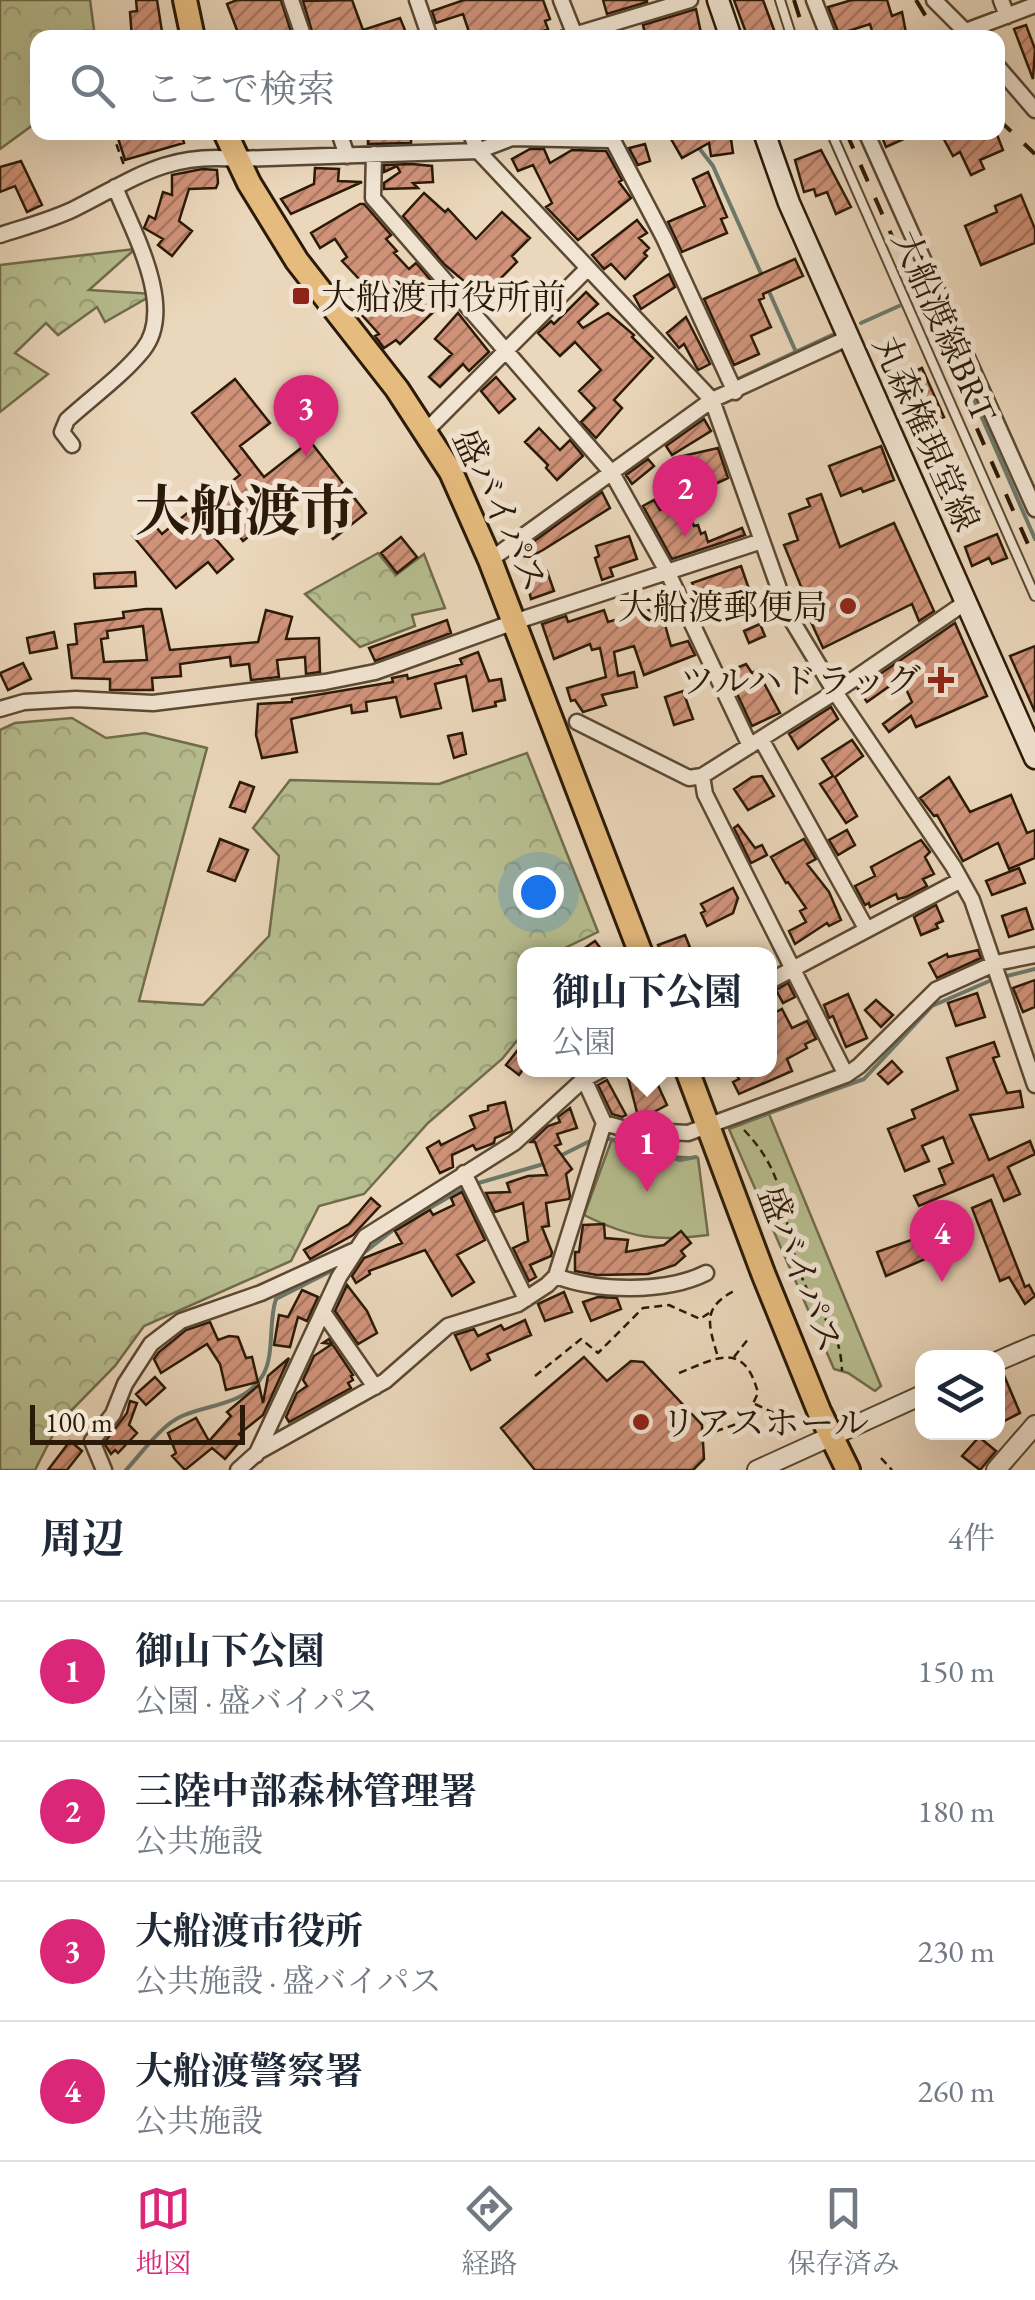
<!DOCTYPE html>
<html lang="ja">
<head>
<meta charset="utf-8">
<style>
	:root { --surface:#fff; --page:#f6f6f7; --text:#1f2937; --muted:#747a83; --line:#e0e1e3; --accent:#db2777 }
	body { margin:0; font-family:"EB Garamond","Noto Serif JP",serif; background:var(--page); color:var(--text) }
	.controls { position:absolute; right:30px; bottom:30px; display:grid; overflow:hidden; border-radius:20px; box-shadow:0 10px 40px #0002 }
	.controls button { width:90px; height:90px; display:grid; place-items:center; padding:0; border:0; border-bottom:2px solid var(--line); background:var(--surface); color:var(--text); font:50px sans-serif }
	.scale { position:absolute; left:30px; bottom:25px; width:215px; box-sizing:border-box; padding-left:10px; border:5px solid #2b1a07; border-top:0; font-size:28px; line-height:35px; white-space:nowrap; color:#2b1a07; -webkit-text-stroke:8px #f2e5d3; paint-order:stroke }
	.you { position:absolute; left:538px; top:892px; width:35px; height:35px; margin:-25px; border:8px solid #fff; border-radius:50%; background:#1a73e8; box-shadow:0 0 0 15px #1a73e833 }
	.badge { display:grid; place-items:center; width:65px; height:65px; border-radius:50%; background:var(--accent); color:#fff; font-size:32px; font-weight:700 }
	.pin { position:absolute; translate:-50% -82px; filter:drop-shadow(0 2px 5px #0008) }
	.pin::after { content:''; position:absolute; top:52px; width:35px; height:30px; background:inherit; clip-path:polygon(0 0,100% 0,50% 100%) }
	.popup { position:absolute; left:517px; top:947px; width:260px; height:130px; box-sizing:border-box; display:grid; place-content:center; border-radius:20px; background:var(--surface); filter:drop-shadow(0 2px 8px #0005); font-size:32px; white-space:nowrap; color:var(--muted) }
	.popup b { font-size:38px; color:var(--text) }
	.popup::after { content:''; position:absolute; left:50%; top:100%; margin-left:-20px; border:20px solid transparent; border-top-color:var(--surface) }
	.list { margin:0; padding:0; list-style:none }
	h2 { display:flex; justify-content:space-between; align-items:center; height:130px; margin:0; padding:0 40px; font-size:42px }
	h2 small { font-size:32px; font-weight:400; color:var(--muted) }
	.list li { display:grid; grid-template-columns:65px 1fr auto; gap:30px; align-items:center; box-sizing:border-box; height:140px; padding:0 40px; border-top:2px solid var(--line) }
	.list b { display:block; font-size:38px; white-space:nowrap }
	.list p { margin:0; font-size:32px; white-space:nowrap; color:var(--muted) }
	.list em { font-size:32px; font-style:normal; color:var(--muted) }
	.icon { flex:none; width:55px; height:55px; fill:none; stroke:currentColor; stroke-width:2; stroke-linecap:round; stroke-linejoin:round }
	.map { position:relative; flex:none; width:1035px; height:1470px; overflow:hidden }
	.search { position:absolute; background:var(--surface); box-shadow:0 10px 40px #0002; left:30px; right:30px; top:30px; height:110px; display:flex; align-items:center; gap:25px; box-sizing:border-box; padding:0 35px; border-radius:20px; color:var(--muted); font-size:38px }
	.sheet { height:690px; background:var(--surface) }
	nav { display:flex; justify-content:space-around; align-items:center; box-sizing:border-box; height:140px; border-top:2px solid var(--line); background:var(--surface); font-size:28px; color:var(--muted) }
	nav a { display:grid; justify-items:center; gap:5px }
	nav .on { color:var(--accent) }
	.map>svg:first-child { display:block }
</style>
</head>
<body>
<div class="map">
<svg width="1035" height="1470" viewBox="0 0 1035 1470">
	<defs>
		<pattern id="forest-crowns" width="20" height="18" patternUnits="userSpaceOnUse" patternTransform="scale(2.5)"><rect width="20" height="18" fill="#b7be90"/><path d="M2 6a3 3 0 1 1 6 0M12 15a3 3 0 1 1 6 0" fill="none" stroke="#9ea37b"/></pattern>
		<pattern id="building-hatch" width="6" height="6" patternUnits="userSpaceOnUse" patternTransform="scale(2.5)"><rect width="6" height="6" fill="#d0937a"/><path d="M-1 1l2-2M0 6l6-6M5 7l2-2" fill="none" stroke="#a97762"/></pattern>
	</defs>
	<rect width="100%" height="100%" fill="#ebd7bb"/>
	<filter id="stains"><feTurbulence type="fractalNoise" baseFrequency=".002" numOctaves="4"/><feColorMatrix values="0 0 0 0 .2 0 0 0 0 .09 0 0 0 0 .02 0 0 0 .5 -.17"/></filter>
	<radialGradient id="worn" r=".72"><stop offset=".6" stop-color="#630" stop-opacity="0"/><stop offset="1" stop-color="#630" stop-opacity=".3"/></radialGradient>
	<path fill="url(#forest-crowns)" stroke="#716c4c" stroke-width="2.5" d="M0,0h90l5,37 -57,1 -1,84 -37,27z
		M135,249l-46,41 65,4 -49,28 -8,-15 -39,28 -12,-12 -31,30 33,21 -48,38v-147z
		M378,553l18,22 28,-21 21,54 -33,7 3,11 -55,21 -55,-53z
		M72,718l34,20 39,-5 62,15 -68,253 64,4 66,-69 10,-80 -26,-28 37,-48 149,4 88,-31 71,179 -35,17 -2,5h-37v78l-22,27 -74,64 -64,71 -45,12 -28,55 -147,65 -29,40 -56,57 -24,47h-35v-740l15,-7z"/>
	<path fill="#b7be90" stroke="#716c4c" stroke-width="2.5" d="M769,1114l112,272 -6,5 -27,-18 -14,-4 -105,-240z
		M612,1139l53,17 33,2 10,77c-51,7 -78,3 -124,-20z"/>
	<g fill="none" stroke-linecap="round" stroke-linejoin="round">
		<path stroke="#6c7a6d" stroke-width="4" d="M699,148l14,18 50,112
			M767,287l29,65
			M923,296l8,5 104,238
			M861,323l38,-17
			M736,380l96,-45
			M1003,977l32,-8
			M744,1122l120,-43 68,-73 62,-27
			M606,1138l74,22 16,-3
			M560,1156l36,-18
			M475,1184l72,-21
			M361,1255l36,-28 69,-40
			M126,1470c16,-17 35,-45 56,-54 27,-12 64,-11 81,-41 12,-21 5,-53 13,-76l61,-31"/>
	</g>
	<path fill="url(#building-hatch)" stroke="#2b1a07" stroke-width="2.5" fill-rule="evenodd" d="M136,0h21l6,38h-31l-2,-26 7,-1z
		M237,0h44l12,38h-53l-13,-34z
		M352,0l11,30 37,-12 7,17 -8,3h-85l-11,-37z
		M464,0h79l7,19 -5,2 3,8 -22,9h-55l-8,-24 -27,9 -4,-12z
		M603,0h44v2l-40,12z
		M734,0h29l14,38h-29z
		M852,0h35l5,16 10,-4 5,26h-33l-4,-14 -31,10 -11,-27z
		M696,9l6,29h-56l-3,-13z
		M1026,25l9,24 -2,30 -19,-50z
		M116,132h65l3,11 -59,17z
		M368,132h43v11l-43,1z
		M682,132h48l3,21 -22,3 -2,-13 -27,15 -11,-19z
		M880,132h39l-33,15z
		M940,132h56l7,18 -23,10 4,9 -13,6 -11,-23 -7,4z
		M645,144l5,17 -12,4 -9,-17z
		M530,149h14l6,14 22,-13 34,1 16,29 -3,2 12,16 -53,42 -32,-33 6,-4 -19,-38 -15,6 -6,-12z
		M821,150l30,57 -15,7 -9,-22 -11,4 -2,-7 -10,3 -9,-32z
		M21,161l21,44 -15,7 -12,-26 -15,6v-25z
		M412,164l20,2 1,16 -20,1 5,5 -34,1v-6l16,-11 -3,-6 -13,6v-7z
		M315,168l24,1 -1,12 24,1 -71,32 -10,-15 33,-15z
		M202,169l15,1 1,13 -2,5 -27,1 -10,32 13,10 -20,25 -14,-11 5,-6 -19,-11 5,-12 6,3 8,-27 9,3v-20z
		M708,172l19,45 -6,2 6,14 -45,19 -14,-30 37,-16 -12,-27z
		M424,193l21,19 3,-3 28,30 26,-27 28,26 -18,18 5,6 -26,26 -5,-5 -7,7 -11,-11 -3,3 -21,-18 -41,-48z
		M1021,195l14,34v14l-54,22 -16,-39 32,-14 -2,-6z
		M360,204h4l27,31 -5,4 11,12 -3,2 15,16 7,-6 31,36 -47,45 -4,-4 -12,8 -9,-12 4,-2 -18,-20 16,-16 -35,-37 5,-4 -12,-18 -15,9 -9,-15z
		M637,220l10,13 -8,5 10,10 -5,5 3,3 -22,23 -14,-15 -7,5 -12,-14z
		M795,259l8,17 -40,18 1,4 -5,2 12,27 -20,9 8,18 -25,11 -30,-66z
		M669,274l6,13 -34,22 -7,-13z
		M586,292l12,12 -20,18 5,6 25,-15 26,22 -2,2 21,21 -39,42 8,8 -26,30 -15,-16 14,-14 -16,-17 22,-21 -26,-28 -15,14 -22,-23 13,-12 3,3z
		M458,313l31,39 -20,19 -6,-7 -23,23 -11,-10 23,-23 -17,-15z
		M686,317l24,47 -12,6 -14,-26 -5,4 -12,-15z
		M922,368l22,49 -32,13 -23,-47z
		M496,377l19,22 -16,14 -18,-22z
		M235,379l35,44 -30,23 24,31 46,-36 56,72 -33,26 -34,-42 -56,44 -33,-43 30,-23 -48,-62z
		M704,419l7,12 -39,24 -6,-9z
		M539,428l21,22 10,-10 13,16 -26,24 -11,-12 2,-3 -23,-23z
		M881,446l13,34 -31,12 -2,-4 -20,8 -12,-30z
		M718,448l10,30 -15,7 -6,-13 -19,9 -14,-23z
		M648,459l6,7 -22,18 -6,-9z
		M602,492l8,16 -67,42 -13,7 -8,-1v-6z
		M821,494l19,53 54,-24 40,88 -15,10 -7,-17 -89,44 -23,-50 5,-2 -21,-51 14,-5 -9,-26 21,-8 -3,-7z
		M654,500l6,10 24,-8 10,24 4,-1 3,9 4,-2 3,10 34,-14 3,7 -73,24 -29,-53z
		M191,510l42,49 -16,14 -9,-11 -32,26 -43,-52 18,-15 11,13z
		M997,534l10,24 -15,6 -3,-6 -17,8 -7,-19z
		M629,536l8,23 -27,9 3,8 -11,4 -7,-22 4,-2 -3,-10z
		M401,537l16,20 -20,16 -16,-20z
		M741,566l9,26 -46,16 -12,-25z
		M547,571l7,20 -23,8 -5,-21z
		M135,572l1,14 -41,2 -1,-14z
		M660,607l11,39 17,-5 7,14 -51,20 -10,-29 -20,6 4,24 16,-4 3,15 -35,8 4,10 -23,7 -8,-12 -4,1 -4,-13 39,-11 -6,-29 -8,2 -2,-6 -36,15 -12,-35 24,-8 2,6 36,-12 4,12z
		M146,609h15l9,41 88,-8 8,-32 26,7 -6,22 33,-1 1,34 -14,2 -1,-17 -28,3 2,17 -28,3 -2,-16 -18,2 -1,-9 -50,7 1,12 -29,2 1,12h-43v-11l-38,-1 -4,-33 9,-1 -2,-20 49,-6 -1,-6zM143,626l4,34 -43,2 -3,-23 7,-1 -1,-7z
		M447,620l4,13 -76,28 -6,-13z
		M955,623l32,73 -71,31 -5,-11 -22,16 -6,-8 29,-22 -11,-24 -34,24 -9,-13z
		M760,624l5,12 -16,7 -5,-12z
		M54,632l3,16 -27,5 -3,-15z
		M1035,646v66l-25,-56z
		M478,652l11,29 12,-2 4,21 -10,2 1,4 -23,5 -7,-35 -31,8 6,24 -17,4 -23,5 -5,-20 -30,5 1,9 -15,2 -1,-8 -60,14 6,33 -35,6 -6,-23 2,-31 34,-2v-3l101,-17 -1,-4 15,-3 1,4 54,-15 -2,-5z
		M23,663l8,16 -23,11 -8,-17z
		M746,664l6,9 5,-3 23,43 -28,13 -25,-54z
		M683,691l10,28 -19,6 -9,-28z
		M831,707l7,12 -40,30 -9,-15z
		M462,733l4,21 -12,4 -6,-22z
		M852,740l11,16 -28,21 22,39 -11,7 -26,-39 13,-8 -11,-17z
		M762,776l12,20 -26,14 -14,-21 18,-12z
		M949,777l21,35 41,-17 16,38 8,-3v28l-26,11 -11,-26 -35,18 -26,-46 -3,1 -14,-18z
		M240,782l14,5 -9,25 -15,-5z
		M738,825l17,23 7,-3 5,10 -16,8 -17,-35z
		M847,830l8,15 -17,10 -9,-15z
		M220,839l28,11 -13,31 -27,-10z
		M804,839l12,20 -9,5 22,28 12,28 -12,6 -2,-3 -32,21 -6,-13 17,-9 -6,-11 6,-3 -18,-26 -2,1 -15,-26z
		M921,840l9,12 -5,5 9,17 -11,5 4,7 -21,11 -8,2 -2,-5 -26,13 -1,-4 -4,2 -10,-19 20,-10 -4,-9z
		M1019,868l6,15 -33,12 -6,-14z
		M733,888l5,10 -5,15 -26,13 -6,-13 4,-2 -4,-7z
		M936,905l7,16 -7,3 2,4 -17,7 -7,-18z
		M1026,908l7,21 -24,8 -7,-21z
		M685,935l6,15 -29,4 -4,-9z
		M595,941l10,13h-29z
		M978,950l3,8 -44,20 -8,-15 18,-9 1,3z
		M1035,980v27l-12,5 -10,-24z
		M788,983l7,14 -12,6 -7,-13z
		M977,993l8,24 -29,9 -8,-23z
		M848,994l19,44 -21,9 -13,-31 -4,2 -5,-13z
		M876,1000l17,15 -12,12 -16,-17z
		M782,1009l10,19 15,-7 9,18 -11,5 2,4 -20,11 5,12 -53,23 -6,-12 6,-3 -6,-9h37v-55z
		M524,1042v26l-5,7 -13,-10z
		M994,1042l5,14 -6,2 14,35 13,-2 3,16 -53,8 19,45 41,-19 5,13 -27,13 12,27 -16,7 -11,-26 -74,31 -5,-10 31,-12 -6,-15 14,-6 -10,-26 -21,9 7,15 -24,10 -17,-42 27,-11 -3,-8 46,-20 -11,-32z
		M892,1061l10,11 -14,12 -10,-10z
		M626,1070h25l16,35 -28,15z
		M607,1080l19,35 -4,2 -10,-3 -14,-29z
		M505,1102l7,29 -17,7 -1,5 -18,7 -3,-5 -21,10 1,12 -13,6 -13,-25 12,-7 2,4 34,-17 -5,-12 18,-6v-4z
		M570,1108l7,20 -20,6 4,10 -6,2 17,23 -6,5 4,22 -1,3 -23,4 3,23 -7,1 10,25 -1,4 -21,9 6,12 -7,4 -16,-33 15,-7 -5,-38 -28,9 -9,-19 24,-1 -3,-9 21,-7 19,-1 -12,-33h-4l17,-16 12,-4 -2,-5z
		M462,1192l23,48 -28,15 17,27 -22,14 -27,-46 -56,21 1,3 -14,9 -4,-7 12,-18 38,-15 -7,-12 35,-21 3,5 21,-10 -3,-7z
		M371,1198l9,8 -27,29 -43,24 -6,-9 45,-26z
		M991,1200l34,87 4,-2 6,11 -10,8 -16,-27 -9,4 -28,-73z
		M604,1224l1,14 23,2 -2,12 38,-7 17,-14 10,12 -10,8 4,5 -10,9 -27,9 -51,1 -22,-4v-19h4l4,-27z
		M948,1227l7,19 -69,30 -9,-24z
		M347,1285l20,26 10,22 -19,11 -23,-33z
		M302,1290l16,7 -11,24 -9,-4 -8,30 -16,-2 5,-30 9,2z
		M564,1292l8,20 -27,9 -7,-17z
		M598,1297l19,1 4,11 -30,12 -8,-19z
		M525,1320l6,15 -44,19 3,6 -19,10 -16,-35 19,-6 4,7 23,-11 3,5z
		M210,1322l8,18 11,-4 9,1 8,21 6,-1 6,25 -32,8 -6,-26 -13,-20 -46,29 -7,-14 5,-7 27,-22z
		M329,1339l24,36 -2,1 2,4 -5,3 3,5 -62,34 -3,-5 11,-24 10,-7 -4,-6 11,-24 18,-12 -9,-1z
		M584,1357l23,24 24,-20 12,1 59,63 2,34 -11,11h-158l-34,-42z
		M289,1358l-26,57 -24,19 4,4 -18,21 -13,-11 -27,22 -13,-14 4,-3 -8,-20 28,-15 13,23 22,-25 -4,-4 32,-27 4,18 5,-27z
		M998,1373h5l17,40 -16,8 -6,-12z
		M155,1377l10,11 -19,17 -10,-11z
		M130,1401l7,2 -8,22 8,8 -19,20 -3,-3 -4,4 -7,-11 23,-30z
		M979,1437l17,14 -16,19 -18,-14z
		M70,1441l12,10 -15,19h-19z"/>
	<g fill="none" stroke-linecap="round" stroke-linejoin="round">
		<defs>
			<path id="service" d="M780,0l12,38
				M831,132l204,464"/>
			<path id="minor" d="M291,0l13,38
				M417,0l13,38
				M561,0l15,38
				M814,0l15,38
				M934,0l35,35
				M1001,0l6,16
				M966,31l69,-26
				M564,38l126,-38
				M998,67l37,43
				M339,132l8,24
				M470,132l8,19 234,249 76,214 47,78 118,174 19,34 63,185
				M866,132l169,377
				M609,133l55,105 71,154
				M374,154l-1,44 239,275 56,100 82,173
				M0,235c25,-8 51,-15 74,-26 60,-30 93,-57 163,-50l241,-8 34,-13 97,2
				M426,431l162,-163
				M72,445l-10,-13 5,-12c25,-23 55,-44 76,-70 34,-42 -11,-120 -28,-163
				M490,560l222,-160 138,-63
				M0,709l24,-7 52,-3 77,4 172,-21 50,-10 139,-50 248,-81
				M577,722l112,56 13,-2 133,-84 131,-90
				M761,739l106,191
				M702,776l3,18 141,281
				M770,981l191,-101
				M604,1123l25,7 59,3 158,-58 13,-9 77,-76 60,-27 39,-8
				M464,1173l62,126
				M556,1276c41,16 110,17 150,-3
				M323,1312l52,75
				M256,1455l83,-178 26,-40 149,-94 70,-64 17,-9
				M104,1470l-12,-29 21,-27 12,-30 26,-40 30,-23 80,-28 92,-42
				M238,1470l20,-18 127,-71 63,-55 70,-22 29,-19 9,-9 48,-153 -20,-44"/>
			<path id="tertiary" d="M998,1361l37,-16
				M757,1470l165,-75
				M996,1470l39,-45"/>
			<path id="secondary" d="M718,0l13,38
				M764,132l25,71 246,555"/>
			<path id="trunk" d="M185,0l8,38
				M225,132l24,51 48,78 100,128 54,83 39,88 151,394
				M687,1070l76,203 56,138 29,59"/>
		</defs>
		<use href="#service" stroke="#5b4934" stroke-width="12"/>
		<use href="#minor" stroke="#5b4934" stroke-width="19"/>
		<use href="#tertiary" stroke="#5b4934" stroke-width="22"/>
		<use href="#secondary" stroke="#2b1a07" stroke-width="25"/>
		<use href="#trunk" stroke="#2b1a07" stroke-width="28"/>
		<path stroke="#2b1a07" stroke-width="2.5" stroke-dasharray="8 5" stroke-linecap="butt" d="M112,132l13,36
			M744,1130c49,51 35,92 59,150 16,40 37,43 39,91
			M717,1354c-9,-31 -15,-47 19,-64
			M734,1357l15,-19
			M679,1373c38,-15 65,-33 79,20l-13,28 -34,12
			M535,1376l46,-37 17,14 45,-45 26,-3 31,14 9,-6
			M755,1404l19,9
			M881,1458l11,12"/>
		<use href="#service" stroke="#f2e5d3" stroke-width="8"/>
		<use href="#minor" stroke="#f2e5d3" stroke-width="14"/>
		<use href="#tertiary" stroke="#f2e5d3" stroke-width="18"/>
		<use href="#secondary" stroke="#f2e5d3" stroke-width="20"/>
		<use href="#trunk" stroke="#e6bc7e" stroke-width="22"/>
		<path stroke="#2b1a07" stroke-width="4" stroke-dasharray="18 18" stroke-linecap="butt" d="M794,0l12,38
			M916,0l23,38
			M998,119l37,35
			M846,132l189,428"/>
	</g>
	<g fill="#8f2418" stroke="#f2e5d3" stroke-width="4">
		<rect x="291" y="286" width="20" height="20" rx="5"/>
		<circle cx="848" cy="606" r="10"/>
		<path d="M936 665h10v10h10v10h-10v10h-10v-10h-10v-10h10z"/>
		<circle cx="641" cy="1422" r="10"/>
	</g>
	<g text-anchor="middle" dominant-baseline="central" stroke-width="10" stroke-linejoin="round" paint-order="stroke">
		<g font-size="35" fill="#2b1a07" stroke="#f2e5d3" text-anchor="start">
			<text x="321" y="296">大船渡市役所前</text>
			<text x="828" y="606" text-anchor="end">大船渡郵便局</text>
			<text x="921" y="680" text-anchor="end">ツルハドラッグ</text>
			<text x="661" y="1422">リアスホール</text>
		</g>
		<g font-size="35" fill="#2b1a07" stroke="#f2e5d3">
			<text transform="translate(945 326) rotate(66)">大船渡線BRT</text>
			<text transform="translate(927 433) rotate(66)">丸森権現堂線</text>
			<text transform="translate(501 510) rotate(65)">盛バイパス</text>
			<text transform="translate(801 1269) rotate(69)">盛バイパス</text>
		</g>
		<g font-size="55" font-weight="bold" fill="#2b1a07" stroke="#f2e5d3">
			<text x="245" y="510">大船渡市</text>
		</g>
	</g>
	<rect width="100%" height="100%" filter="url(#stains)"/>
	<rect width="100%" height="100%" fill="url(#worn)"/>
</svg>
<div class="controls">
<button><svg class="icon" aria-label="layers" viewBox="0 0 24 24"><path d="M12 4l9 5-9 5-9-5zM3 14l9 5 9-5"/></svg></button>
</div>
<div class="scale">100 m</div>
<div class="you"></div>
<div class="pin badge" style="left:647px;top:1192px">1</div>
<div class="popup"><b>御山下公園</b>公園</div>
<div class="pin badge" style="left:685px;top:537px">2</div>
<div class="pin badge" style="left:306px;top:457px">3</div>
<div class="pin badge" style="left:942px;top:1282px">4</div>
<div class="search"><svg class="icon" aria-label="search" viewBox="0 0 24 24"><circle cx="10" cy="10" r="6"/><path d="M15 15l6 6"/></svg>ここで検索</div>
</div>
<section class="sheet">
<h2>周辺<small>4件</small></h2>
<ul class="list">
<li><span class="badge">1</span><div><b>御山下公園</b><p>公園 · 盛バイパス</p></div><em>150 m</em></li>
<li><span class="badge">2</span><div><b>三陸中部森林管理署</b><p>公共施設</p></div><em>180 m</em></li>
<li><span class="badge">3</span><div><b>大船渡市役所</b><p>公共施設 · 盛バイパス</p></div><em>230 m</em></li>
<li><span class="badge">4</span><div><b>大船渡警察署</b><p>公共施設</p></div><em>260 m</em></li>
</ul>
</section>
<nav>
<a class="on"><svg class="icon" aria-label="map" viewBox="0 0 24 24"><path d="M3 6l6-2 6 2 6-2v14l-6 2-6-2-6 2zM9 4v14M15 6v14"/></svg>地図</a>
<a><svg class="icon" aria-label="directions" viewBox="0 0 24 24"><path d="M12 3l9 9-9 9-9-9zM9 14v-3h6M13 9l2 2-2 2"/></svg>経路</a>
<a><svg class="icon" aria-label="saved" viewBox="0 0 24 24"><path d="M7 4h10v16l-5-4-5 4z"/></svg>保存済み</a>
</nav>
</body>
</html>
